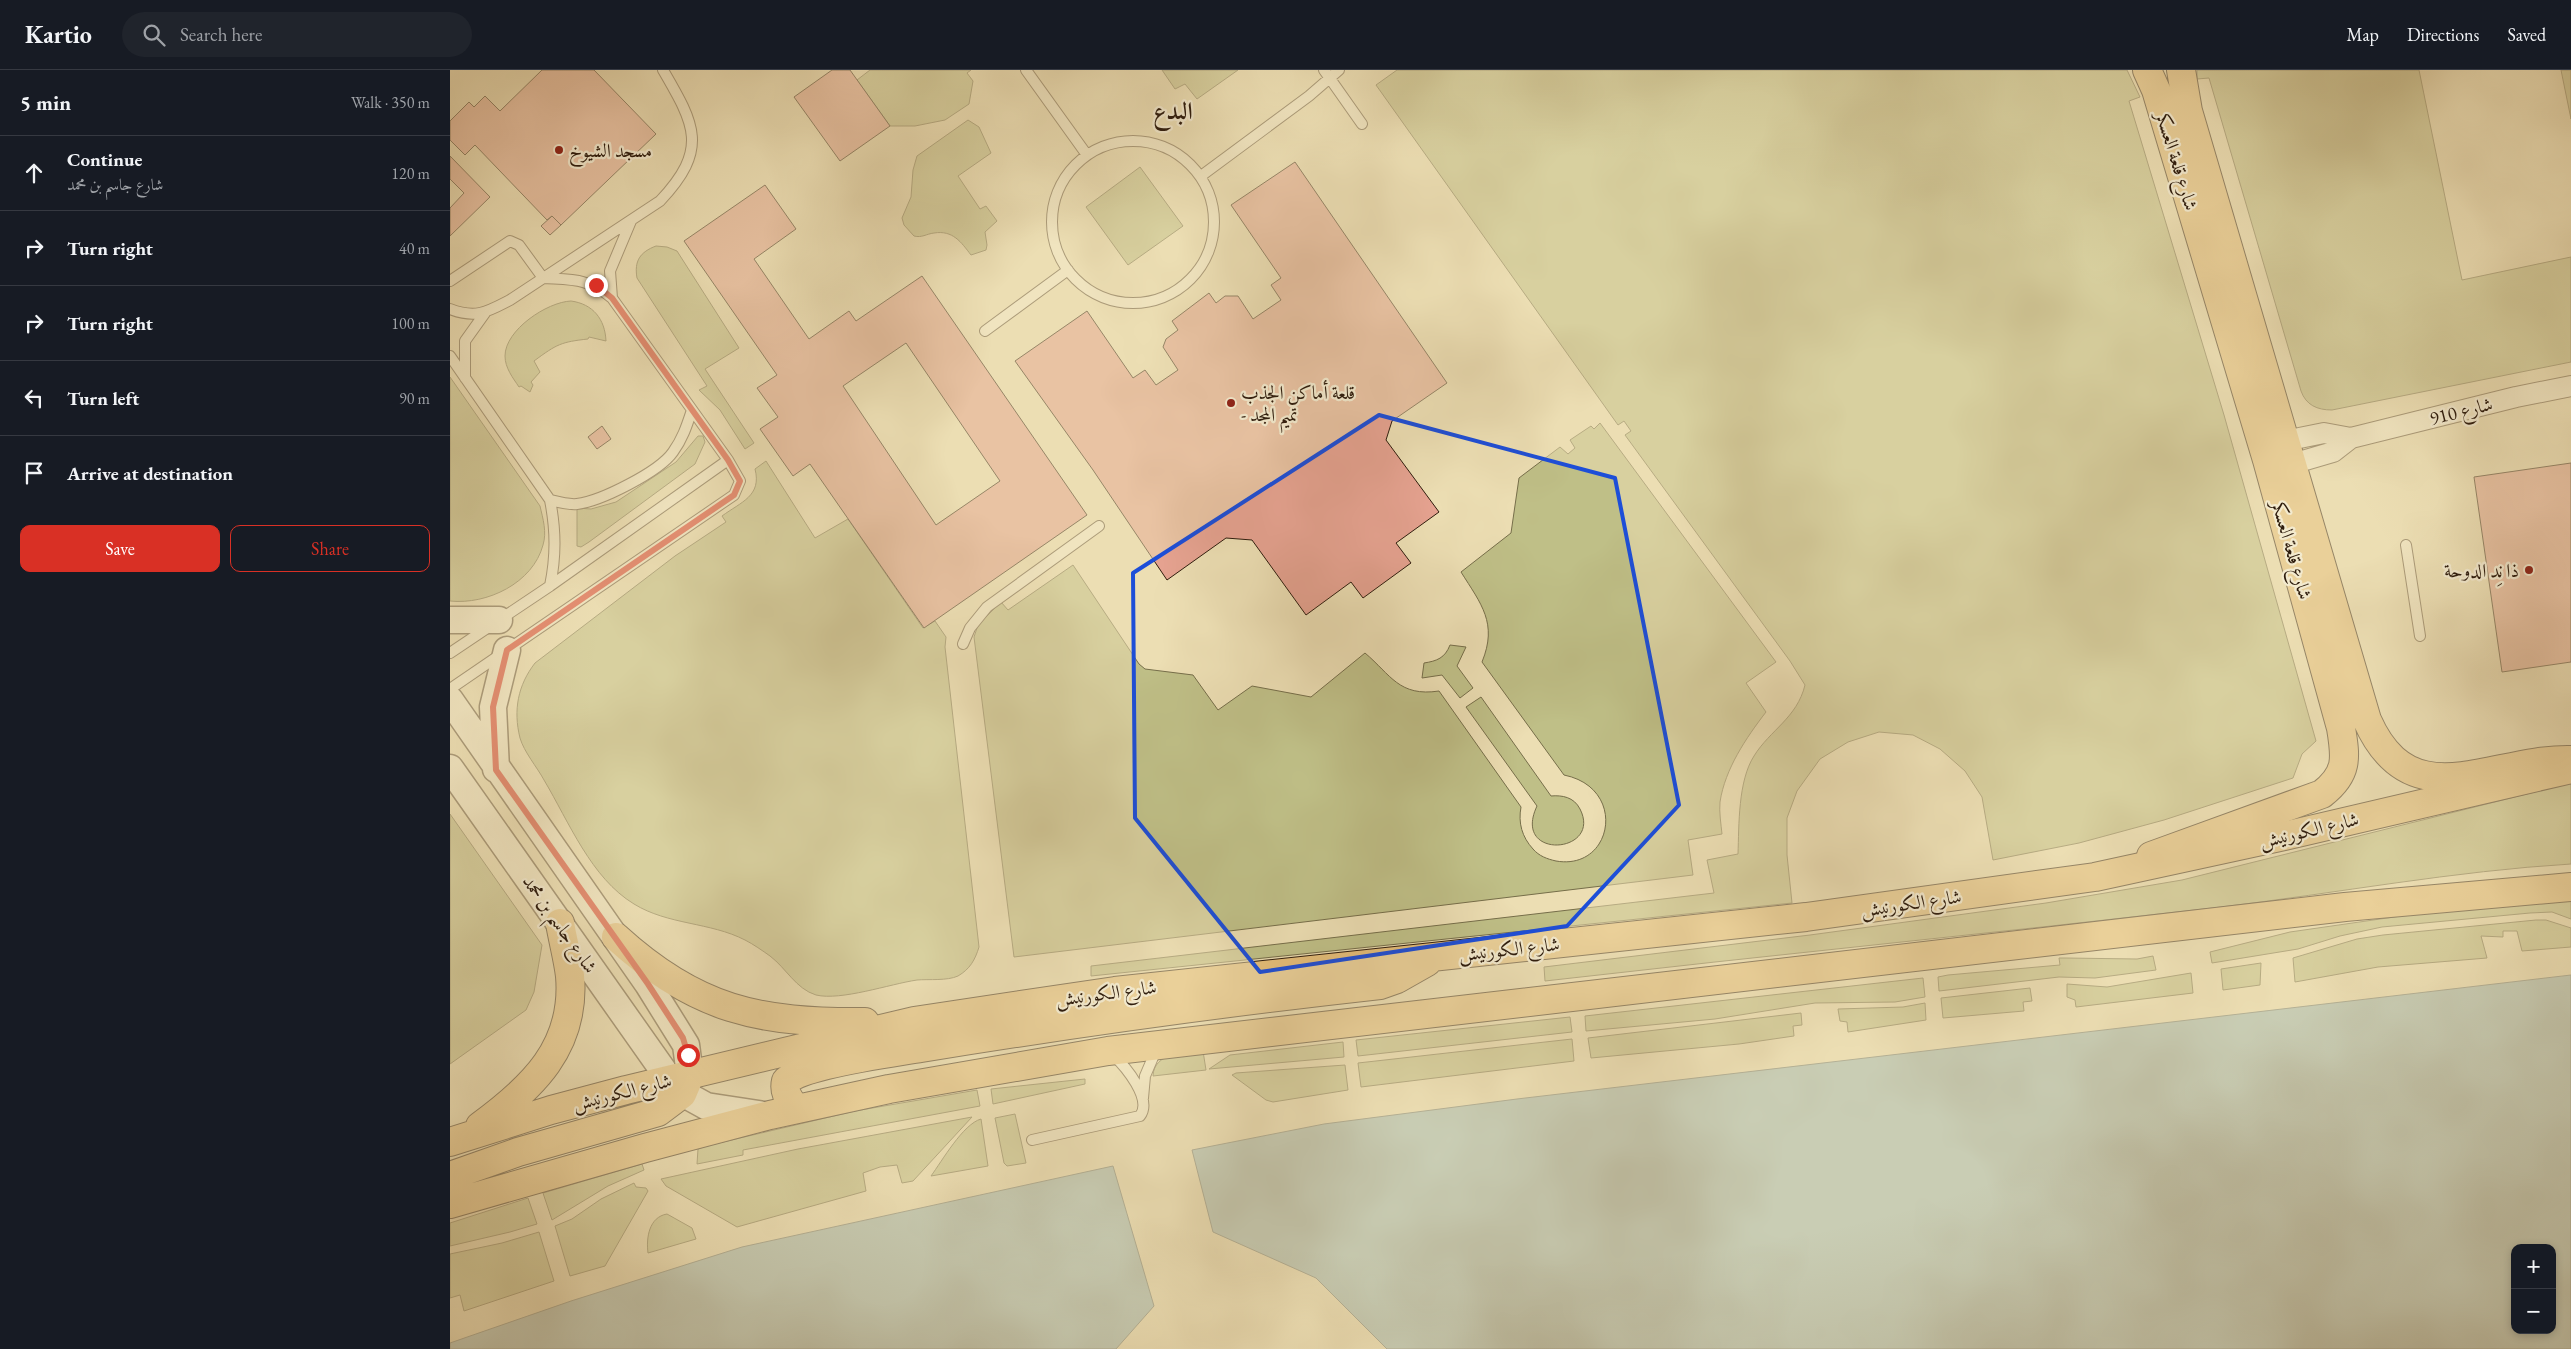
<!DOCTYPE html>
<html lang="en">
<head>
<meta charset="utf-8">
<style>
	:root { --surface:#171b24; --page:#20242c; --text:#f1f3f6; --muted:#9ea1a6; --line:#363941; --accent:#d93025 }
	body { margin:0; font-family:"EB Garamond",Amiri,serif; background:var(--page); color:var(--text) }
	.controls { position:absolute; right:15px; bottom:15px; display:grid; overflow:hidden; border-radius:10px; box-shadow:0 2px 8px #0003 }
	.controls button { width:45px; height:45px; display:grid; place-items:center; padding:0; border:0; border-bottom:1px solid var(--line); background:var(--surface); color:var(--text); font:25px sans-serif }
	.stop { position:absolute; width:15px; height:15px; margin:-11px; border:4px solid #d93025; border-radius:50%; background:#fff }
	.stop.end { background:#d93025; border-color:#fff; box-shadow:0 1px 5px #0008 }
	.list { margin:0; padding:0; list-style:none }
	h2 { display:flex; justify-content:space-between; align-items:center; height:65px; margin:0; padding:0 20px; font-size:21px }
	h2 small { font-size:16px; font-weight:400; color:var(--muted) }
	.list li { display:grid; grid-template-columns:32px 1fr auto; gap:15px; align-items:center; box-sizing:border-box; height:75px; padding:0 20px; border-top:1px solid var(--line) }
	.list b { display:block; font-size:19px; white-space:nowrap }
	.list p { margin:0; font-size:16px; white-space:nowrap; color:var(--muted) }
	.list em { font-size:16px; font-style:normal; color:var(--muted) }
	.actions { display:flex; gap:10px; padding:15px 20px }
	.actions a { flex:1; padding:11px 0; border:1px solid var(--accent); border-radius:10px; text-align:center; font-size:18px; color:var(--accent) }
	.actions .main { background:var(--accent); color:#fff }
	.icon { flex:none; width:28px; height:28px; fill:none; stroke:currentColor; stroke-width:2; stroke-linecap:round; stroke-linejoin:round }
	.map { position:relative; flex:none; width:2121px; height:1279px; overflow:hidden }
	header { display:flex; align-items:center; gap:30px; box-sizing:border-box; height:70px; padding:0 25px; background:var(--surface); border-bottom:1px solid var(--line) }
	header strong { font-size:24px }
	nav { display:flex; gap:28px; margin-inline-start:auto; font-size:18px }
	.search { width:350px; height:45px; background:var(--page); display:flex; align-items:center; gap:12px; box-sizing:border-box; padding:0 18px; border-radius:28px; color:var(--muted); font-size:19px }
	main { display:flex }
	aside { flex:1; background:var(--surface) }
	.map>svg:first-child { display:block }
</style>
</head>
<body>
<header>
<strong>Kartio</strong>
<div class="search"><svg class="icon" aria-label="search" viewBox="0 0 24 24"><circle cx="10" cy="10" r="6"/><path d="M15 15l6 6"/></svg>Search here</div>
<nav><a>Map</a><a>Directions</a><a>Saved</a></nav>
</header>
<main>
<aside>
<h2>5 min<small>Walk · 350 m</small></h2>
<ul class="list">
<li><svg class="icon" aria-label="ahead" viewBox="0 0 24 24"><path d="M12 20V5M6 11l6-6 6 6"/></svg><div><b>Continue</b><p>شارع جاسم بن محمد</p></div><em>120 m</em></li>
<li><svg class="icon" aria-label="right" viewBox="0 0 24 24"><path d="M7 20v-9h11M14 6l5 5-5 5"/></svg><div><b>Turn right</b></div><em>40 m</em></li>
<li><svg class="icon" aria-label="right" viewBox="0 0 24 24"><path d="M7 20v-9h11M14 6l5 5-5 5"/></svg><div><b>Turn right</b></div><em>100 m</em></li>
<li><svg class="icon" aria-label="left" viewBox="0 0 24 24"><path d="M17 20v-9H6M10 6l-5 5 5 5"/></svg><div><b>Turn left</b></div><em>90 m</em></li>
<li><svg class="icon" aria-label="arrive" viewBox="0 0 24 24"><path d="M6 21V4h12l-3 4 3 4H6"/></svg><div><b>Arrive at destination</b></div></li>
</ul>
<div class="actions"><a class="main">Save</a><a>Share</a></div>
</aside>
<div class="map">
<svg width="2121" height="1279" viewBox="0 0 2121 1279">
	<rect width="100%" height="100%" fill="#ecdeb3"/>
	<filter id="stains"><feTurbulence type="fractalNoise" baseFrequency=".004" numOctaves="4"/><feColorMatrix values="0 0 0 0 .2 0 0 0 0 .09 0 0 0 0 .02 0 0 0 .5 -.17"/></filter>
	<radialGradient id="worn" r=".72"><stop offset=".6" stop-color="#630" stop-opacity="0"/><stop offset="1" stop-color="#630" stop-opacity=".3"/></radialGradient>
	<path fill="#bfbf87" stroke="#766e4a" d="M420,0h101l-4,3 6,8 -4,23 -24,16 -30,6h-25l-33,-46z
		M712,0h76l-41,29 -12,-15 -10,5z
		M947,0h730l13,27 -11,4 95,314 92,326 -14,13 -9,24 -129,42 -85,23 -86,17 -11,-63 -17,-26 -25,-22 -27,-14 -34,-3 -31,10 -28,17 -23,32 -10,27v37l5,48 -701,73v-10l623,-73 -7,-33 31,-6c1,-29 0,-73 16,-98 16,-26 43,-38 51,-71l-15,-24 -165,-226 6,-4 -7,-10 -6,4 -242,-340z
		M1747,0h222l43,210 109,-23v105l-239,48c-15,0 -26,-5 -31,-19l-92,-313 -12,1z
		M2111,0h10v49z
		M518,50l11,7 12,26 -33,23 22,33 6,-3 11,15 -12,11 2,13 -1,5 -15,5c-10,-13 -18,-25 -37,-22 -8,1 -12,5 -20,3l-10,-11 -2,-7 9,-21 2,-27 4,-14z
		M690,97l43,59 -55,39 -42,-58z
		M206,176l11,1 10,4 62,97 -34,21 49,74 -9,6 -25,-39 -21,-20 8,-4 -70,-108c-3,-17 3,-26 19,-32z
		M121,231c22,3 34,18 35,40l-17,-4 -1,2c-27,3 -31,5 -54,22l6,11 -9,10 2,3 -3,7 -9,-6 -2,1c-6,-9 -14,-19 -14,-31 0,-26 42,-54 66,-55z
		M0,307l90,129c3,13 7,26 3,39 -10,38 -56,60 -93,56z
		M1150,353l176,239 -30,21 20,29c-20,26 -41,57 -46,90 -1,10 1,22 2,32l-34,6 5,35 -679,82 -40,-320 4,-12 23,-23 7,8 65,-45 66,99 6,5 48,6 25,35 34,-24 59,11 54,-44c26,22 34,44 74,38l82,116c-3,16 1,30 12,42 6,7 14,10 23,12 57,10 72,-73 8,-86l-82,-113c16,-39 -1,-58 -21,-90l50,-39 8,-55 41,-31 8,7 7,-6 -5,-8 21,-14 3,3z
		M248,366h5l2,6 -10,22 -106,78 -8,5 -4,-1v-38l14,1 25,-7 60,-40z
		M316,391l49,77 33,-19 75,109 12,-7 11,16 -1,10 34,300c-4,13 -9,22 -21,29 -11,5 -29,3 -41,4 -27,4 -76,21 -101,15 -20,-6 -30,-27 -46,-39 -7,-5 -17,-12 -25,-16 -35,-18 -77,-15 -111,-36 -43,-26 -65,-82 -90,-124 -7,-13 -20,-28 -24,-42 -7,-28 -2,-53 15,-75l140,-107 51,-34 -4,-6c19,-14 40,-20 33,-47z
		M1000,575l16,2 -9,19 16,22 -13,10 -18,-23 -20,3 2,-15c13,-2 21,-5 26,-18z
		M1031,627l70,99c11,-1 23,1 29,13 23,45 -69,52 -43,-3l-71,-99z
		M2121,713v81c-117,7 -233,29 -350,43 -225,26 -451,48 -676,74l-1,-14 266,-32 236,-32 136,-23z
		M0,744l92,131 -8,47 -8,18 -76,54z
		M2121,828v21l-19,-7 -22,1 -148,14 -42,9 -42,13 -86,14 -2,-11 80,-20 125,-18z
		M2086,850h10l25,8v19l-49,4 -5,-20h-14v6l-22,-1 6,22 -109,9 -83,15 -2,-24 64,-19 26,-4z
		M1703,886l3,14 -61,8 -36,-1 -120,14 -1,-14 10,-2 112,-10 -1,-7h7l71,1z
		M1811,893l-1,22 -37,5 -2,-21z
		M1741,903l2,20 -117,14 -1,-7 -8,-3v-13l40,3z
		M1473,908l2,19 -30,5 -80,1 -100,16 -129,12 -1,-15z
		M1580,918l2,13 -9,1 1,9 -81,7 -2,-20z
		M1475,933l1,17 -78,12 -1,-10 -7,-1 -2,-12 65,-2z
		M1351,943l1,12 -9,1 1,10 -55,8 -148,14 -3,-20z
		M1120,947l2,15 -214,24 -2,-16z
		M1122,969l2,22 -213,26 -3,-24z
		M893,972l1,15 -135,12 21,-14z
		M753,981l3,19 -53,6c1,-24 32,-23 50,-25z
		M895,995l3,25 -75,12 -7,-2 -34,-25 4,-2z
		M635,1009v5l-92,20 -2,-15z
		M527,1020l3,16 -237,44v5l-46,9 1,-15 8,-3 149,-35z
		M565,1044l11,49 -19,3 -3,-3 -9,-45z
		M522,1047l-59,64 -11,2 -5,-18 -17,2 -17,6 3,18 -129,36 -71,-41 -5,-7 137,-30z
		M531,1049l7,47 -57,10c11,-15 32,-52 50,-57z
		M192,1094l2,6 -36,16 -56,34 -9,-27z
		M184,1113l2,4 10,1 2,3 -43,75 -35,10 -15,-50 17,-7 29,-20z
		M78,1128l9,26 -27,8 -60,14v-23z
		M217,1144l25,14 4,11 -48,14c-2,-15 1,-36 19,-39z
		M89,1162l15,49 -90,30 -4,-16 -10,3v-44l52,-11z"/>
	<path fill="#9db9b7" stroke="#717a73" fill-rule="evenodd" d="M2121,905v374h-1184l-71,-71 -103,-46 -21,-82 132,-26 193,-25zM2065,1178h37v82h-37z
		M663,1096l41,140 -38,43h-666v-6l121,-42 171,-54z"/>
	<path fill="#e5a290" stroke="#2e1c0d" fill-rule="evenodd" d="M92,0h52l62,64 -95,91 -9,-9 -5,4 -72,-75 -10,10 -15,-15v-19l19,-19 5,5 11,-11 15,15z
		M382,0h18l40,56 -50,35 -46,-64z
		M0,86l40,41 -40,39v-28l14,-15 -14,-14z
		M845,92l152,221 -55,38 -6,19 53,72 -43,31 15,20 -48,35 -12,-16 -45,33 -54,-75 -26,-2 -59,42 -74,-110 -78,-109 72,-50 46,67 12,-8 11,15 22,-15 -15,-23 3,-8 12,-9 -6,-9 37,-28 7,10 9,-7h13l15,23 28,-19 -10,-15 10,-7 -50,-73z
		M315,115l31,44 -42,30 55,80 40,-28 7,10 66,-45 165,239 -163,113 -114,-164 -17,12 -33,-47 18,-12 -21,-29 20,-13 -93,-134zM456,273l94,138 -64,44 -93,-139z
		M102,146l9,9 -11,10 -9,-9z
		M152,356l9,13 -14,10 -9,-12z
		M2121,393v199l-69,10 -28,-195z"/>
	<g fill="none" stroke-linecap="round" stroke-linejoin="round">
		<defs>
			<path id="service" d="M576,0l61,85
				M874,0l38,54
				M602 152a81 81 0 1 1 162 0a81 81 0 1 1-162 0Z
				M751,106l108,-80 30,-26
				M0,211l60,-40 9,4 24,33c31,2 44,0 69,20l116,162 12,21 -6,14 -284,194
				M162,228l-2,-27 21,-50
				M0,239c26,10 37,3 60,-9l150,-99c49,-52 35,-76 3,-131
				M535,261l83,-61
				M0,286l100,144c8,2 19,5 27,4 24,-3 82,-32 96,-52 10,-14 14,-27 19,-42
				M15,308v-37l20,-28
				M1956,475l14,91
				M100,516c6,-30 6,-55 0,-86
				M513,574l7,-16 17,-21 112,-81
				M0,583l100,-67 178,-126
				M693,1028l2,-22 12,-28
				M582,1070l108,-24c13,-17 -15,-50 -27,-61"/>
			<path id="minor" d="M1835,371l39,-8 27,5 165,-41 55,-11
				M1842,394l41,-12 18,-14"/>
			<path id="tertiary" d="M0,550h49
				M0,630l198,284 38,61 4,30
				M0,698l227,322 29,16 58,9
				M46,699l-3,-62 14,-57"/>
			<path id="primary" d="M1697,0l9,20 111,370 74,268c5,30 7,46 -19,66l-171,62
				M1731,0l7,41 179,609c44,100 124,38 204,40"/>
			<path id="trunk" d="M166,867c80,73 143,86 249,85
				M346,1039c-6,-9 -13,-16 -10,-28 19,-17 106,-28 135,-33 153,-25 305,-46 459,-63l17,-6 30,-17
				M30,1056c52,-38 96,-79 90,-150 -2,-17 -7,-35 -10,-53
				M0,1072l101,-32 75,-20 288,-69 201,-30 691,-74 289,-40 189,-41 287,-67
				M0,1106l68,-24 140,-40 24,-18 8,-19
				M0,1134l195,-56 125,-33 119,-26 219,-38 1237,-144 226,-20"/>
		</defs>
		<use href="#service" stroke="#5e4c36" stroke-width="12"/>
		<use href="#minor" stroke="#5e4c36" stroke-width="22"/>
		<use href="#tertiary" stroke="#5e4c36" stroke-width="29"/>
		<use href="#primary" stroke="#2e1c0d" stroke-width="30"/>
		<use href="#trunk" stroke="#2e1c0d" stroke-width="30"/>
		<use href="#service" stroke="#f3eace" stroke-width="10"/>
		<use href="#minor" stroke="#f3eace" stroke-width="20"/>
		<use href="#tertiary" stroke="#f3eace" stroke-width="26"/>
		<use href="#primary" stroke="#e6bf7a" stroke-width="28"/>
		<use href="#trunk" stroke="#e6bf7a" stroke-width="28"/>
	</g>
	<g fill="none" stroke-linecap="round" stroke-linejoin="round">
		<path stroke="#d93025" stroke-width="6" d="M146,215l16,13 116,162 12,21 -6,14 -227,155 -14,57 3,63 152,214 35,54 5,17"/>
	</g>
	<path d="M0 0H2121V1279H0ZM929,345l236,63 64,327 -112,121 -307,46 -125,-154 -2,-245z" fill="#ecdeb3" fill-opacity=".55" fill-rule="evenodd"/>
	<path fill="none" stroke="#1d4ed8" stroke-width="4" stroke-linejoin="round" d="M929,345l236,63 64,327 -112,121 -307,46 -125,-154 -2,-245z"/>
	<g fill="#8f2418" stroke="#f3eace" stroke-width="2">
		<circle cx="109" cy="80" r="5"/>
		<circle cx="781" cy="333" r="5"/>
		<circle cx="2079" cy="500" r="5"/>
	</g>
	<g text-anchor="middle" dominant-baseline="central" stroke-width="4.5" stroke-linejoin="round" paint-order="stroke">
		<g font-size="19" fill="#2e1c0d" stroke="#f3eace" text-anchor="start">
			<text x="119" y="80">مسجد الشيوخ</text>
			<text x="791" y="322">قلعة أماكن الجذب<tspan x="791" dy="22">- تميم المجد</tspan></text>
			<text x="2069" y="500" text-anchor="end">ذا نِد الدوحة</text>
		</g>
		<g font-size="19" fill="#2e1c0d" stroke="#f3eace">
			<text transform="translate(1727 91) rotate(73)">شارع قلعة العسكر</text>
			<text transform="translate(2011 341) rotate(-14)">شارع 910</text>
			<text transform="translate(1842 480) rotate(74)">شارع قلعة العسكر</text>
			<text transform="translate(1859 760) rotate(-13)">شارع الكورنيش</text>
			<text transform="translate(1461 833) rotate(-8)">شارع الكورنيش</text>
			<text transform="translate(110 854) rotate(55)">شارع جاسم بن محمد</text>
			<text transform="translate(1059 879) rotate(-6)">شارع الكورنيش</text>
			<text transform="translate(656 923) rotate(-7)">شارع الكورنيش</text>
			<text transform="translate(172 1022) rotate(-14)">شارع الكورنيش</text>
		</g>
		<g font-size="24" font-weight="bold" fill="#2e1c0d" stroke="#f3eace">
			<text x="723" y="40">البدع</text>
		</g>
	</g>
	<rect width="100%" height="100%" filter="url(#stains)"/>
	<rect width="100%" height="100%" fill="url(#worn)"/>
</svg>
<div class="controls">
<button>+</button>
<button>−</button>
</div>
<div class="stop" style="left:238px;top:985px"></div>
<div class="stop end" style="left:146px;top:215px"></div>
</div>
</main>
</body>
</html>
